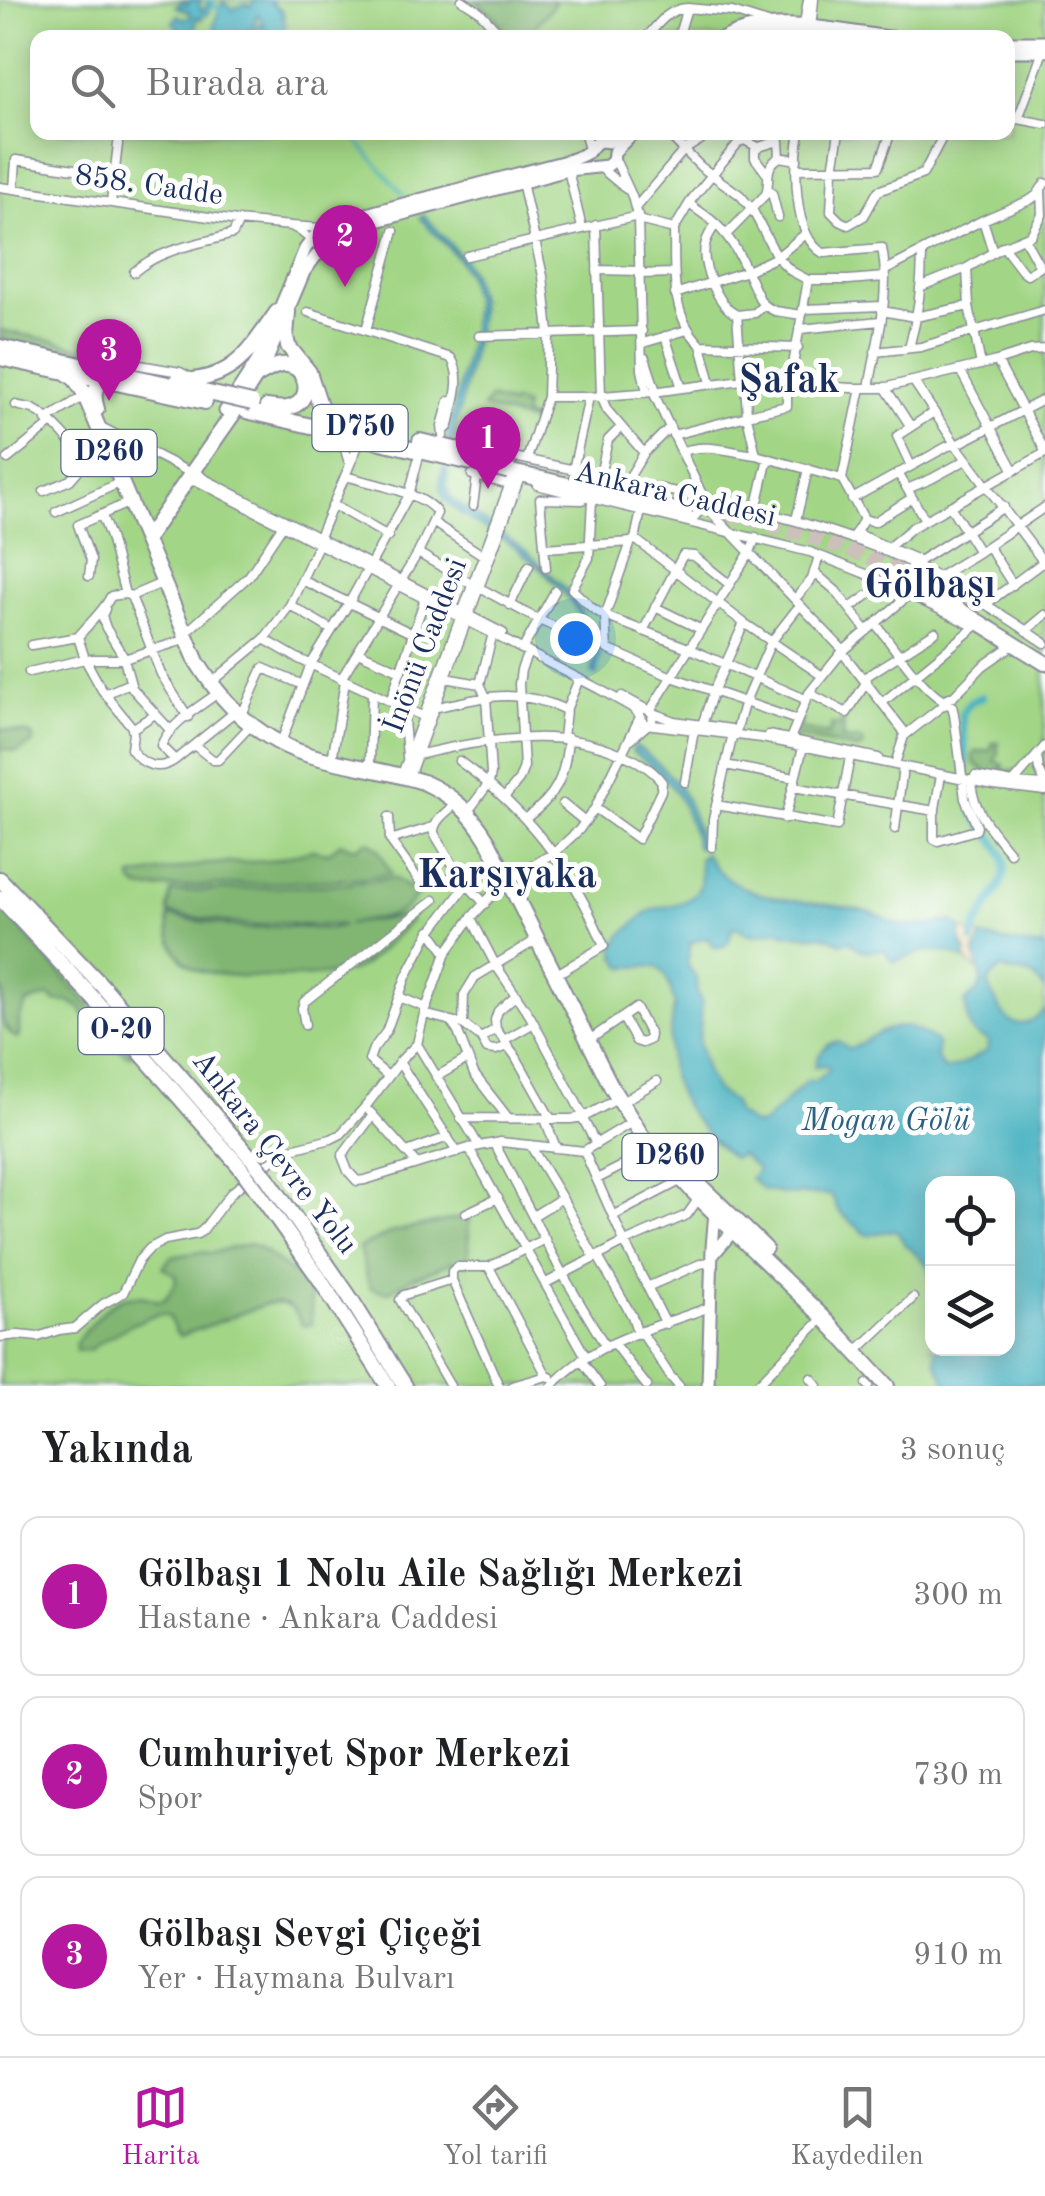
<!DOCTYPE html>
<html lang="tr">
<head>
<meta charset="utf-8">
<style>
	:root { --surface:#fff; --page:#f6f6f6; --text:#202124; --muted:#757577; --line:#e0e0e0; --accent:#b5179e }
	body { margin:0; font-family:"Old Standard TT",serif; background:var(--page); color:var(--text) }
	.controls { position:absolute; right:30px; bottom:30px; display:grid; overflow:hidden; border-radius:20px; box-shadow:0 5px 25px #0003 }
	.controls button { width:90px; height:90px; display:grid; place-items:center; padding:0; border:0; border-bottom:2px solid var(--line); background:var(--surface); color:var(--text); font:50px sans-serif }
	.you { position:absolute; left:575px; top:638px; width:35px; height:35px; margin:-25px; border:8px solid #fff; border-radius:50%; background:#1a73e8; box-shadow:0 0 0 15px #1a73e833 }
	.badge { display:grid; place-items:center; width:65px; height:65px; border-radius:50%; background:var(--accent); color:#fff; font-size:32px; font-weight:700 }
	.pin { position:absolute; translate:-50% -82px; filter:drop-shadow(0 2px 5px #0008) }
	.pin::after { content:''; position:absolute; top:52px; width:35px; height:30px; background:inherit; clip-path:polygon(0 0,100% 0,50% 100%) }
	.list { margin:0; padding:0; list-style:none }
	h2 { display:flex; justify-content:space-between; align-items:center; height:130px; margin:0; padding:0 40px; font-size:42px }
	h2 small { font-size:32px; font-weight:400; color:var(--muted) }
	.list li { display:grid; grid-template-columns:65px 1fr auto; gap:30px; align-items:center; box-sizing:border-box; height:160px; margin:0 20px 20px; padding:0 20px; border:2px solid var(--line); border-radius:20px }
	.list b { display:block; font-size:38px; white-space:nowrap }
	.list p { margin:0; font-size:32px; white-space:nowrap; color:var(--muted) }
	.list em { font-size:32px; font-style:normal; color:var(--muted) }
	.icon { flex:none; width:55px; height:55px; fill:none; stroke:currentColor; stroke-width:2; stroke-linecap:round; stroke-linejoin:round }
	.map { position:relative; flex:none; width:1045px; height:1386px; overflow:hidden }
	.search { position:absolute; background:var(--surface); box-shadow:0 5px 25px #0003; left:30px; right:30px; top:30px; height:110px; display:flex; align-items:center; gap:25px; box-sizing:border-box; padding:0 35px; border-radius:20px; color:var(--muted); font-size:38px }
	.sheet { height:670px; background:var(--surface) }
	nav { display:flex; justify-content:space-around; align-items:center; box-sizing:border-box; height:140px; border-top:2px solid var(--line); background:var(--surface); font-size:28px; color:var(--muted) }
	nav a { display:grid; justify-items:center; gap:5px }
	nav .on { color:var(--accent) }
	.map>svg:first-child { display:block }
</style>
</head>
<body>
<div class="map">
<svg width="1045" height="1386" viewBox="0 0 1045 1386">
	<rect width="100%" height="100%" fill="#fff"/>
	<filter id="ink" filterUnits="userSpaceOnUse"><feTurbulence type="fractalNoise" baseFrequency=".01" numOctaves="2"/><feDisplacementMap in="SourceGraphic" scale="20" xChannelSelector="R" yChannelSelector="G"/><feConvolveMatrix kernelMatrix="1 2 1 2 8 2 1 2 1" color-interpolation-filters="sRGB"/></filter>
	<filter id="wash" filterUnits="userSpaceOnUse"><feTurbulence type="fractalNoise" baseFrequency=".0048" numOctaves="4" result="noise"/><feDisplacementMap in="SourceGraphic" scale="40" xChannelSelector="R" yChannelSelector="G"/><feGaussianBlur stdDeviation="2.25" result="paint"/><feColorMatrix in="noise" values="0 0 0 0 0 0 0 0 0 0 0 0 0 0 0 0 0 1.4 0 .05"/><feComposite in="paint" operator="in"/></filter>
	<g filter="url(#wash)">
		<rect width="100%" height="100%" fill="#f7e6d1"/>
		<path fill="#a2d585" stroke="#5e8272" stroke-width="2.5" fill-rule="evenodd" d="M0,0h1045v1386h-1045zM38,38h970v94h-970zM932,1184h76v164h-76z"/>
		<path fill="#81b672" stroke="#4e7268" stroke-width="2.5" d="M475,0h76l4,3 -23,27 -22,6 -14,-16 1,-2z
			M0,330l55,11 54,15 -1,8 -53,-14 -55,-11z
			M490,398l21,7 3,-3 11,4 -2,10 10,3 -1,3 -49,-14z
			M802,718l-2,8 2,3 25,6 4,-5v-5l6,1 7,-5 -2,17 9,3 7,-2 5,3v5l-6,2 -60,-12 -2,-2z
			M0,729l29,5 4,3v6l-16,9 -17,-4z
			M992,743h7l-2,5 2,5 -4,8 9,4 -3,5 16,2 2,-2 -6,9 -23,-3 -15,-13 -2,-7 3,-4 15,-2z
			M365,842h5l8,7 13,25 -34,5 -212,10c-7,-1 -13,-4 -13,-12l75,-13 61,-3 44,-11 16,3 13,-10 14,5z
			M394,878l23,16c-12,26 -45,25 -70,30l59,-8 5,4c-15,14 -35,38 -53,48 -23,12 -138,12 -163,1 -18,-9 -29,-33 -26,-53l81,13 30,-3 49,3 14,-4h-46l-16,-3 -26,4 -85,-12 -2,-3 3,-19 175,-8z
			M0,905l133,150h-7l-40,-37 -5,-10 -11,-6 -15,-1 -6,-5 -22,7 -8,16v17l-2,2c-17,-8 -17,-26 -13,-44l-4,-6z
			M459,1218l10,2 -1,44 -16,-2 -39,16 -25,14 -18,-4 -11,-40 34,-16z
			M249,1244l9,3 48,36c6,14 6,27 5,42h-9c-7,-18 -17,-24 -36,-21l-86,32 -5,-5 -6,-15c-2,-1 -5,-2 -7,-2 -13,-1 -62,27 -72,36l-14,1v-9c24,-27 41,-58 83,-41l6,-2 11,-16 -1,-8 -12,-8 8,-10 29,-5 10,1z"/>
		<path fill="#eeda9e" stroke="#84847e" stroke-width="2.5" d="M962,929l20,8 -7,15 5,19 -15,-11 2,-8 -6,-12z"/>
		<path fill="#40afbd" stroke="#2e6f8e" stroke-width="2.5" d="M191,0h10l-2,6 3,5 5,-6v-5h6l-5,15h-5l-1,4 -6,-1v14l-10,5 -13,-15 5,-7 2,3 11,-1 -2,-5 -13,-6 8,-5 3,4z
			M255,0h19l-3,3 12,9 1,10 2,4 -10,11h-30l13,-13 7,5 -8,-15 -5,11 -10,9 -6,-3 -4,3 -1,3h-16l-2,-13 8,-21h3l8,7 4,-4 3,1 5,-3 6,2z
			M424,215l40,45 8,16 7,27 -2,28 -25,113 -6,-1 24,-104 4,-36 -7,-27 -9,-18 -38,-40z
			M443,468l5,2 -2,14 5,15 75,52 41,39 31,52 2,12 -4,21 -4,-2c15,-43 -41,-97 -71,-121 -16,-13 -69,-39 -77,-54 -5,-10 -4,-20 -1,-30z
			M636,746c45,34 51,47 66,101l-5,1c-12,-49 -24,-68 -65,-97z
			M705,853c31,56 112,45 165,59 12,4 24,13 37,14 15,2 31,-4 47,-5l8,8 -1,11 6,12 -2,8 -14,-7 -26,-2 -32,11 -10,-13c-13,3 -23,5 -32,-8l-10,2 -15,-7 -39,-2 -9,-4 -23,5 -7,-1 -12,-7 -4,1c-2,11 -2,20 -18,19l-6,-8 -5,-1 -12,5 -4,21 9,13 1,16 5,11 -3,38 7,29 10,20 16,10 5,13 17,11 9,-1 44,-43h9l13,-11 -1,-5 -13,1c3,-12 11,-23 23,-25l12,8c9,-3 14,-9 23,-13 25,-14 42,-11 64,7v16l7,11 14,-4 29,-15 1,-11c-23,-7 -19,-18 -23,-38 4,-4 9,-7 12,-11 11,-13 -3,-27 -2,-40 0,-2 6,-12 7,-14l49,9h14v44c-18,-25 -19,-13 -44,-21l-7,5 -6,9c11,30 26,60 57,26v377h-97l-12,-25v-12l72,-1v-164h-76v111l-3,-29 -25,-23 -8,-13 -29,5 -28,-23 -8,-17 -48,-1 -20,-4 -13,-12 8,-8 -17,-16 -8,4c-20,-14 -52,-51 -59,-74 -5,-17 -6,-39 -3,-56 1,-8 0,-15 4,-22 -3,-10 -7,-33 -17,-38 -8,-4 -24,0 -34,-1 -16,-15 -9,-27 6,-39 5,-5 11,-12 18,-16 16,-8 40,-5 50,-22 5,-9 2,-21 1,-31z"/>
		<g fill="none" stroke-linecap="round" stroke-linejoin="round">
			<path stroke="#40afbd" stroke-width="2.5" d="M349,132l54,62"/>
			<path stroke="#40afbd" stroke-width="5" d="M208,0l13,12"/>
			<path stroke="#40afbd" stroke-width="8" d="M966,769l-4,-56 9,-11 11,-5
				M972,941c6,-32 44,-59 30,-88 -8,-15 -20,-27 -28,-40"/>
		</g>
	</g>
	<g filter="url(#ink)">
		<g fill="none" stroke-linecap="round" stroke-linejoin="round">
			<path stroke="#cbc1ba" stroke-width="14" stroke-dasharray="14 7" stroke-linecap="butt" d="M687,505c98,22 175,43 265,92"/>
			<defs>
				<path id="minor" d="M462,0l17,11 25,27
					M811,28l3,-28
					M803,30l5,-30
					M646,38c12,-14 22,-29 41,-30
					M678,38l9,-30 45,4 36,11
					M1018,119l25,-68
					M1008,121l10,-2 27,5
					M584,132l5,17
					M666,132l35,35 39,28 12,14 25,48 14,14 17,9h40l37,-3
					M800,132c-6,32 -8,104 23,121l59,-5c9,46 -5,94 -13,140
					M839,132l-6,38 -2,42 9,9 8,4 16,-9 14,-25 45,-17 22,-42
					M614,157l18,39 6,24 4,150 5,22
					M602,169l24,20
					M797,169l81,-1 13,-36
					M568,170l14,58
					M767,174l-12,-16v-8l7,-4 17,-5 1,16
					M522,182l21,94 6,57 -2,64 -20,62
					M0,187l237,34 54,5
					M14,189l2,-29 98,15
					M768,189l4,4 6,24
					M111,203l7,-59
					M689,204c13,9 27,18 37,31 17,21 24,47 37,70l12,6 27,4
					M636,207l48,-57 29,-18
					M638,220l36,9c1,42 -5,85 27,116l97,3
					M983,220l10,32
					M716,224c-5,7 -10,14 -11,22 -4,20 14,61 32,69l5,65
					M596,225l5,171 6,14 37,43
					M674,229l18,-30 47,-57 5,-2 14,7
					M726,235l40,-41c5,-16 -3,-27 14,-37l17,3
					M316,244l-16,-13 -9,-5 29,2
					M1003,246l19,25 5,4 13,-8 -16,-29
					M467,256l171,-40
					M597,270l44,1
					M886,270l97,-50 47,-20 7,-5 8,-12
					M134,272c27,-24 66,-28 99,-38l6,-13
					M641,274l33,-1
					M922,286l45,-18 35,-21 29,-12 11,-20 -1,-25
					M675,294l72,-23 30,-14 28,-23
					M969,306l12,59
					M804,309l79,-3
					M882,311l33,6 54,-11 -2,-38
					M308,312l143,46c13,20 2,46 -2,68l-5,5
					M737,315l18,-2 8,-8
					M801,329l79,-8
					M366,330l28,-99
					M479,336l163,-5
					M665,336l17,52
					M643,343l44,-13
					M701,345l10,38
					M909,348c9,-32 13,-62 13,-96
					M875,352l46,-5 124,-37
					M645,358l11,33
					M997,361l48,90
					M960,370l54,101
					M125,374l3,-11 52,9 12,6
					M745,380l2,36 9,39 86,24
					M790,382l18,-102
					M914,382l42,63 89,119
					M885,387l26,40
					M653,392l57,119 134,140
					M547,397h42l64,-5 89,-12 109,8h32l114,-27 34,-11 14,-1
					M16,405c6,2 12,2 17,4 17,8 45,38 50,56
					M747,415l40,-9v-24
					M46,420l38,-24
					M98,430l7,-1 80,41
					M327,434l17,12 4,14
					M673,435l74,-19
					M443,436l-1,-10 7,-25
					M473,449c60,11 119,25 179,38 77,16 154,33 228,62 58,24 113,59 165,94
					M681,452c25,-10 49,0 75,3
					M8,459l43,-35
					M911,466l-14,-30 37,-24
					M573,470l16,-73
					M196,471l7,7 300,155
					M898,473l27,47
					M472,475l37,10
					M600,475l8,-35 13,-13
					M188,481l11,1 400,207 32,18 9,8 1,5 4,4 117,14 232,47 51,6
					M627,481l17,-28 26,-26
					M537,485l273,67 61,24 98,48
					M907,489l24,-10 35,-19
					M44,491l26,-11 13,-15 27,-10
					M592,499l-3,59 -17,31 20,19 13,8 83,32 117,51
					M852,499l96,-53 8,-1 89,-46
					M333,505l55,31
					M473,506l4,-30
					M950,506l29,46
					M756,510l12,-52
					M641,511l-6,28 -4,3 -26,74 2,33 65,28 125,43
					M56,512l65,-30
					M102,516l8,21 15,57
					M864,519l10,3 38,-24
					M688,520c11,-3 15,-15 6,-23
					M796,520l12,-51
					M434,523l50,33
					M855,533l63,27
					M635,539l109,84 77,52
					M852,539l12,-20 -22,-40 19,-91
					M988,546l25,39
					M545,548l86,-6
					M884,551l29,-24 132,-74
					M418,553l55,32
					M913,565l91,-58
					M546,568l-6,-69 42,1
					M814,572l22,19 31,40
					M89,576l2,-16 -13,-35 52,-23
					M302,580l111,54
					M480,588l59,32 50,22
					M131,596l30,78 27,43
					M795,599l17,-20 7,-23
					M986,604l57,-42
					M290,605l42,25
					M510,605l19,-39
					M655,607l45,22
					M940,607c-5,-8 -5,-13 2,-20l7,-1
					M850,608l18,-13
					M105,609l-3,7 4,12 17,28 9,32 39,43
					M876,624c15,19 48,69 70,78
					M191,628l58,-52 34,-51
					M643,631l40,-76 11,1 35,28
					M1026,631l19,-16
					M78,637l7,22h39l63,-20
					M264,639l33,19 125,58
					M31,645l47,-8c11,-14 25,-25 33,-41l14,-2 6,2 31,-13
					M525,645l30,-54
					M358,652l43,19
					M842,652l61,78 1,6
					M29,672l56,-13 17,31 30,37 1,6 -2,16c11,16 27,23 44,11
					M445,678l35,6
					M864,678l71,-46
					M341,679l77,-126 19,-40c-13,-21 -68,-30 -92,-37
					M211,683l53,-44 10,-13 16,-21 28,-60 1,-8 41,-96
					M218,693c-19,14 -49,31 -57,53l14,14 61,-49
					M809,693l38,20 20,-32
					M105,694l25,-11
					M622,696l31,17 21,8 57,8
					M390,702l35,-104
					M883,702l92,-75
					M403,707l4,50c16,-3 31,-7 47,-10 54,-10 111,-16 163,5 17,7 34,15 45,30l-1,9 -23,48 -43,-31
					M433,708c52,-11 83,-21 133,2
					M244,710l19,-42 40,17
					M650,711l100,-159 6,-15
					M702,725l11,-33 31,-69
					M132,729l23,-15
					M737,729l7,-25 27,-62 29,-37
					M769,735l109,23
					M283,737l28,-73 38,-61 60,-108 10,-39
					M563,738l3,-28 13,-31
					M631,739l21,-18 1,-8
					M790,739l19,-46 33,-41 67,-57 70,-43 66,-45
					M194,745l19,15h5l33,-35
					M333,754l12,-73
					M1037,756l2,14 6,12
					M459,761c68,49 114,108 145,185l-42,25
					M896,761l8,-25 42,-33
					M370,762l2,-68
					M725,765l70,13
					M404,769l108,-291
					M411,771l108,-291
					M941,775l-7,39v25l4,2 38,-11 1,-4 -12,-27 -11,-85 -2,-8 -5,-2 -1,-4 3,-3h4l30,-31 27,-19
					M975,776l38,7 32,2
					M971,781c1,29 22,51 39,72
					M685,782l9,-52
					M1013,783l32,-37
					M793,787l142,24
					M505,797l14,-17 5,-13 -5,-83 2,-14 7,-18
					M458,802c-9,8 -25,18 -24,31l25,42 26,29
					M563,804l22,18
					M716,805l121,21 13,-69
					M472,806l17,-23 2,-9 -5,-77 -6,-13 13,-51
					M389,817l1,23
					M525,819c32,-23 40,-42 43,-81
					M785,819l18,-72
					M433,827l-43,13 33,46 36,-11
					M895,829l8,-62
					M712,847l1,-28 20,-85
					M471,918l24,46 35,52 54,101
					M430,930l16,23
					M516,995l-18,16 -3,9 1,9 20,28 35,62
					M399,997l28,11
					M424,1014l39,10 18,14 15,-9
					M451,1022l7,10 16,42 35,45
					M463,1024l1,-29 11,-18 63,-38
					M305,1025l-3,-17 2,-6 130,-102
					M595,1036l41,-28 14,27 -1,5 -7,3 -6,-2 -13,-23
					M481,1038l6,11 9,1 13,-4
					M504,1040l30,-17
					M417,1044l62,102
					M399,1062l58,90
					M388,1076l-19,-16 4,-11 13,-17 20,-55 22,-42 39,-51
					M436,1077l31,-18
					M627,1099l30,-18
					M370,1112l47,52
					M373,1115l-31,41 6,15 9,10 8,-1 104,-32 32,-6 83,9 48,-29
					M582,1117l14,27
					M461,1118l110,1 13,-2 33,-18
					M545,1119l11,29
					M495,1144l67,129 44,74
					M530,1145l32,53 32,59
					M469,1148l117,209
					M584,1151l39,88 43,85
					M407,1152l41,-15
					M259,1170l29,-20 43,-11 10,-5 25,-28 36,-47 15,-15 7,-30 22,-61 25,-35 31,-34 53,-32 24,-22 16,-22 45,-91
					M597,1179l56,-29
					M466,1213l32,-15
					M533,1216l29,-18
					M613,1216l69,-36
					M597,1255l35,61 6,18
					M489,1267l58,109
					M546,1283l79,-41 62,-27 12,-17
					M647,1287l53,-23 12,-3
					M642,1333l28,43 9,10
					M0,1337l18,-2 20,2 21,-7 16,-2 28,-24 20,-11 16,-33 11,-12 15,-8 32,-6 5,-3 29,-38 17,-14
					M614,1344l33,42
					M861,1347l52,-49
					M581,1360l19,26
					M811,1378l7,8
					M867,1384l2,2
					M450,1386l-50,-86 4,-5 48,-15
					M499,1386l-47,-106v-9l5,-4h32l56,-28
					M512,1386l35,-10 3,1
					M552,1386c39,-44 104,-59 158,-79
					M756,1386l67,-68"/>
				<path id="major" d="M723,38c54,-27 120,-5 177,0
					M742,38l38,-7 42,7
					M1008,42h37
					M1008,51h37
					M225,411l33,-51 47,-111 15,-20 57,-18 193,-51c5,-2 14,-5 18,-8 7,-7 7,-13 20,-10l12,-10
					M233,414l31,-47 40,-95 12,-16 14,-12 36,-20 202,-54 39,-4 6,-5 1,-9 20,-20
					M712,1256l26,-31
					M708,1386l4,-138 3,-37"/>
				<path id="highway" d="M288,312l-2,24 2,10 21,26 12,36 10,7 38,15
					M0,347l222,49
					M0,358l205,44
					M64,371l11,8 8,12 114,271c26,42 63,78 112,93 37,11 77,15 114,27 30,13 48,31 65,59l125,249 29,46 57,62 124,119 64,69
					M259,375c7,-4 14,-9 22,-10 25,-4 35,34 10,42 -7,3 -16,1 -24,0
					M177,381c56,0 71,-28 100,-69
					M97,409c-4,-13 -4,-22 9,-29
					M246,411l439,101
					M420,441l57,13
					M146,539l87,-125
					M948,603l97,60
					M0,879l106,111 147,170
					M0,898l94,101 146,168
					M683,1169l82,79
					M268,1179l81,117 56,90
					M256,1189l63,89 69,108"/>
			</defs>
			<use href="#minor" stroke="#898a98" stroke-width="11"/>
			<use href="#major" stroke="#898a98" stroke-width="15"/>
			<use href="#highway" stroke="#898a98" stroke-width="18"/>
			<use href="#minor" stroke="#fff" stroke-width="8"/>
			<use href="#major" stroke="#fff" stroke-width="11"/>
			<use href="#highway" stroke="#fff" stroke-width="14"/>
			<defs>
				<path id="highway-bridge" d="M222,396l30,7
					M253,1160l15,19
					M240,1167l16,22"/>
			</defs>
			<use href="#highway-bridge" stroke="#898a98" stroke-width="18" stroke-linecap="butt"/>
			<use href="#highway-bridge" stroke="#fff" stroke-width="14"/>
		</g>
	</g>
	<g text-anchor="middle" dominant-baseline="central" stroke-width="10" stroke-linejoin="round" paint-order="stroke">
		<g fill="#fff" stroke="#5f6d8e" stroke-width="2.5">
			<rect x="312.5" y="405" width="95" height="46" rx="8"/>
			<rect x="61.5" y="430" width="95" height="46" rx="8"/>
			<rect x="78.5" y="1008" width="85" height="46" rx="8"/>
			<rect x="622.5" y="1134" width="95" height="46" rx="8"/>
		</g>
		<g font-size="28" font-weight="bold" fill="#1b2f5e">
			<text x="360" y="428">D750</text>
			<text x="109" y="453">D260</text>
			<text x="121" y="1031">O-20</text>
			<text x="670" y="1157">D260</text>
		</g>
		<g font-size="30" fill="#1b2f5e" stroke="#fff">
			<text transform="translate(149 186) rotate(8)">858. Cadde</text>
			<text transform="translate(675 495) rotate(13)">Ankara Caddesi</text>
			<text transform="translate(426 646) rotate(-69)">İnönü Caddesi</text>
			<text transform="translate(274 1153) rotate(52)">Ankara Çevre Yolu</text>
		</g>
		<g font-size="32" font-style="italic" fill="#2a6284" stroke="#fff">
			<text x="886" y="1122">Mogan Gölü</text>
		</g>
		<g font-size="40" font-weight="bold" fill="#1b2f5e" stroke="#fff">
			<text x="789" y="382">Şafak</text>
			<text x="930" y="587">Gölbaşı</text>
			<text x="507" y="877">Karşıyaka</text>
		</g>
	</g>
</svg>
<div class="controls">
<button><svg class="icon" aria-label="locate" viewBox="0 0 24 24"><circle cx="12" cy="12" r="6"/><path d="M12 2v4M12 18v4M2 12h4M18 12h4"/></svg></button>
<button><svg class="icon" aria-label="layers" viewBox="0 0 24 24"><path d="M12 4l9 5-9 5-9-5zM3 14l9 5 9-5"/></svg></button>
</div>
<div class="you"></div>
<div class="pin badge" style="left:488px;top:489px">1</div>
<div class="pin badge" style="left:345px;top:287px">2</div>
<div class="pin badge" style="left:109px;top:401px">3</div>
<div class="search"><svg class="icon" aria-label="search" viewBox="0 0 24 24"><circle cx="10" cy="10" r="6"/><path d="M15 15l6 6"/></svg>Burada ara</div>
</div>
<section class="sheet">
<h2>Yakında<small>3 sonuç</small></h2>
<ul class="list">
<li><span class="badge">1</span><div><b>Gölbaşı 1 Nolu Aile Sağlığı Merkezi</b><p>Hastane · Ankara Caddesi</p></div><em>300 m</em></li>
<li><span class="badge">2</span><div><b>Cumhuriyet Spor Merkezi</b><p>Spor</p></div><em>730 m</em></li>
<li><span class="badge">3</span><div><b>Gölbaşı Sevgi Çiçeği</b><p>Yer · Haymana Bulvarı</p></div><em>910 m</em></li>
</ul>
</section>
<nav>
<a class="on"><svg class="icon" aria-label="map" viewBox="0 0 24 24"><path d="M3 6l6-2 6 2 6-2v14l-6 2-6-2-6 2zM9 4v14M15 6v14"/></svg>Harita</a>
<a><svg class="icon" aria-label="directions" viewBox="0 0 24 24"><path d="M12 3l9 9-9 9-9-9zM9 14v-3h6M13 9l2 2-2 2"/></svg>Yol tarifi</a>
<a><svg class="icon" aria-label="saved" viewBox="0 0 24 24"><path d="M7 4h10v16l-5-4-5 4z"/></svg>Kaydedilen</a>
</nav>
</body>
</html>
